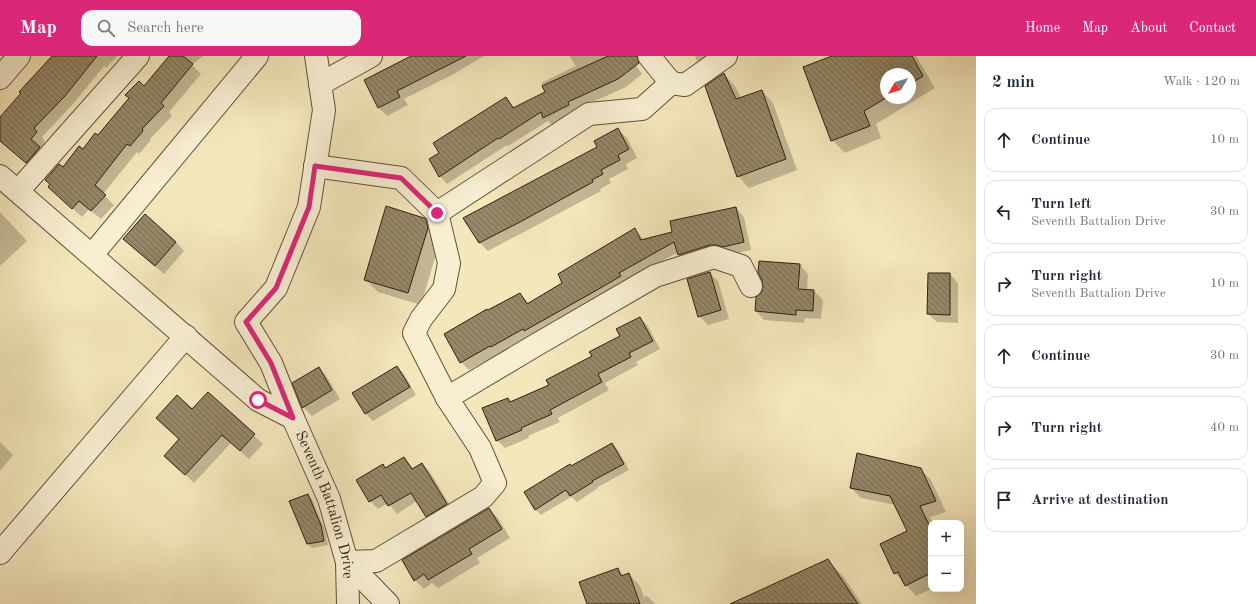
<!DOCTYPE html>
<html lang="en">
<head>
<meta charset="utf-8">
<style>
	:root { --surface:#fff; --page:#f6f6f7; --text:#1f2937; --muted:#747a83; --line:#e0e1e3; --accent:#db2777 }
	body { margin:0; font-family:"Old Standard TT",serif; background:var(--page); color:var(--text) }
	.controls { position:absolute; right:12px; bottom:12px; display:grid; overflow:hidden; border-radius:8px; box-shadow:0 4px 16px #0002 }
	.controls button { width:36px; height:36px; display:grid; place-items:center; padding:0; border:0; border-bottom:1px solid var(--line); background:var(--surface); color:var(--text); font:20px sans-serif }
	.compass { position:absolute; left:880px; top:12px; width:36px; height:36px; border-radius:50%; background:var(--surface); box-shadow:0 4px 16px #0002; rotate:232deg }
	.stop { position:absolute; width:12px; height:12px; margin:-9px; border:3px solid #db2777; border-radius:50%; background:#fff }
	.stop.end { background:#db2777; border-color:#fff; box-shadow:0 1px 4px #0008 }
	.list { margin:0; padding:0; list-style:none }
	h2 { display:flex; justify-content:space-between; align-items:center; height:52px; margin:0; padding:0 16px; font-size:17px }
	h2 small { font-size:13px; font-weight:400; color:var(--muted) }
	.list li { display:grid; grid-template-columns:26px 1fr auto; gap:12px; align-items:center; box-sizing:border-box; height:64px; margin:0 8px 8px; padding:0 8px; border:1px solid var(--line); border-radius:12px }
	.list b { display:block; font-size:15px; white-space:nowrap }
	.list p { margin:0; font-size:13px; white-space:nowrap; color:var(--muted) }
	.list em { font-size:13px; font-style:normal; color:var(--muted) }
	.icon { flex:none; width:22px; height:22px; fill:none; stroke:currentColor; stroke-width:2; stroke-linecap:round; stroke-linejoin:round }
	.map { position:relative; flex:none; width:976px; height:548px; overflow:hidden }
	header { display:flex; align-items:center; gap:24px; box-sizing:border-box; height:56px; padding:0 20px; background:var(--accent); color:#fff }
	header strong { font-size:19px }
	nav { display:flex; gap:22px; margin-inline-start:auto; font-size:14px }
	.search { width:280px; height:36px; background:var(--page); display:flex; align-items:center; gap:10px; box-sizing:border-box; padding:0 14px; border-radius:12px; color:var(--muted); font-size:15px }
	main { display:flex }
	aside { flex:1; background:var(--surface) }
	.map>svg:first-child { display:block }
</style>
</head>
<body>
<header>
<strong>Map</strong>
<div class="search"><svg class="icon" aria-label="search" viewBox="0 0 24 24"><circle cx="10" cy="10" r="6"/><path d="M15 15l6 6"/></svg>Search here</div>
<nav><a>Home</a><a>Map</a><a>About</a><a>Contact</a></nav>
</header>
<main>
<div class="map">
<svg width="976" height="548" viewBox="0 0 976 548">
	<defs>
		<pattern id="building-back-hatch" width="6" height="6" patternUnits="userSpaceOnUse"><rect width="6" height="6" fill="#958768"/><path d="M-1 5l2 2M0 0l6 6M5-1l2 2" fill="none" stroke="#7a6e54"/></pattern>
	</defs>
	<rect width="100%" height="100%" fill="#f4e7bc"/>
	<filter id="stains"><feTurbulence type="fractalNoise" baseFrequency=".005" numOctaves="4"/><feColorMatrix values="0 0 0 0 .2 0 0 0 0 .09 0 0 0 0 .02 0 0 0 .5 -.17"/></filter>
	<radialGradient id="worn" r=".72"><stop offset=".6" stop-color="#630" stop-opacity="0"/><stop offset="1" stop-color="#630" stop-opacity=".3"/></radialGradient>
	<path fill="#0003" fill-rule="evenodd" d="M57,0h60l-11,12 -2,-2 -31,38 -31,33 3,4 -5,7 8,8 -13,15 -35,-31v-5z
		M170,0h33l-11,9 9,9 -32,38 3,4 -22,23 1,1 -12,14 -2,-2 -34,42 11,11 -13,14 -12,-10 -7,8 -24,-22 5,-26 35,-33 46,-48z
		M413,0h71l-32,19 -48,24 4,6 -21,11 -8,-8 -14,-28z
		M571,0h58l13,18 -16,13 -51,23 1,3 -24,12 -4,-4 -40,25 -1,-1 -60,39 -7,-8v-23l66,-55 9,10 31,-16 -5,-9 35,-17 -6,-9z
		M695,0h25l-14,14 -9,-9z
		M834,0h82l19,32 -59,36 5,14 -36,15 -13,-13zM886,18h24v24h-24z
		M724,18l11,12 6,12 21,-7 11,12 24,67 -48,18 -11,-12z
		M618,74l9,8 10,20 -11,6 2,5 -19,10 2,4 -11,6 1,2 -113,60 -9,-9 120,-94z
		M736,152l8,9 7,33 -64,13 -8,-8 -1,-3 -178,103 -1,-1 -30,16 -8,-8 27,-51 32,-17 9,9 35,-20 71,-53 9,10 29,-8z
		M0,156l27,29 -27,25z
		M423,162l15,15 2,8 -19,64 -43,-13 -13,-13z
		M176,186l8,9 -20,23 -31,-26z
		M800,209l8,9 -1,17h7l9,9 -2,19 -16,-1 -1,5 -40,-3 -8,-9z
		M709,217l9,8 11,38 -21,6 -9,-9z
		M950,218l8,9v40l-21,-1 -9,-8z
		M640,262l8,8 12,23 -24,13 2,3 -33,18 4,7 -51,28 2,4 -32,14 1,2 -24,10 -8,-8 11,-41 4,4 39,-17 43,-29 27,-21z
		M397,311l7,7 12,21 -43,26 -7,-7 -13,-21z
		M319,312l8,9 13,22 -28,17 -9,-9 -9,-24z
		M208,337l55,51 -14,15 -18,-16 -37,40 -20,-19 6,-24 12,-30z
		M0,386l13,13 -13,16z
		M612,388l6,6 11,20 -31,17v1l-21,14 -6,-5 -30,18 -6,-6 35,-44 2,2z
		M404,402l10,11 8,-5 8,8 24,40 -20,12 -8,-8 -9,-15 -20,13 -9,-11 -10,6 -8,-8 13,-36 3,3z
		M920,413l11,11 15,32 -16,5 3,6h-2v66l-15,7 -21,-23 14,-42 -13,-26 -35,-7 -10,-10z
		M308,439l4,4 13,31 3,15 -16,3 -4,-4z
		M489,453l9,9 12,20 -33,20 3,5 -42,25 -6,-5 -8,6 -9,-9z
		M828,505l15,15 19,28h-130z
		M618,513l6,7 5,-2 11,12 4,11 3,-1 8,8h-67z"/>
	<path fill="url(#building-back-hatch)" stroke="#2e200e" d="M52,0h45l-32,40 -31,32 3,4 -6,7 9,8 -14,16 -26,-22v-24l21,-24 -2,-1z
		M169,0h14l10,8 -32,39 3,3 -22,23 1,2 -13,15 -3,-2 -32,41 11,10 -15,16 -12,-10 -7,8 -24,-22 2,-3 -5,-4 14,-16 4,3 16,-21 4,3 12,-16 3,2 31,-37 -4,-3 14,-14 5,5z
		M411,0h55l-69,35 3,6 -22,11 -14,-28z
		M608,0h29l2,7 -21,16 -50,23 1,3 -26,13 -2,-6 -42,27 -1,-1 -59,39 -10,-18 10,-6 -6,-10 73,-46 7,11 32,-16 -3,-6z
		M832,0h80l11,20 -13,8v-10h-24v24l-22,13 6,15 -39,15 -28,-74z
		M724,17l12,26 26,-9 24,69 -49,18 -32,-91z
		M618,72l11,21 -11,6 2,5 -19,10 2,4 -11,6 1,2 -73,40 -41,21 -16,-25 134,-71 -3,-6z
		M386,150l38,12 2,1 2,9 -20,65 -44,-13z
		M736,151l8,35 -21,5 -6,-2h-7l-32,10 -4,-13 -55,31 2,3 -24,14 -73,41 -1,-2 -32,18 -1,-1 -30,17 -16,-29 43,-25 1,1 32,-17 7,11 35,-21 -4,-9 77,-46 6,12 31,-8 -2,-11z
		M145,158l31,28 -21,24 -32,-27z
		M759,205l41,3 -2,25 16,1 -1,21 -17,-1v5l-41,-4 1,-14 5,-4 2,-6 -1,-7 -4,-8z
		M710,216l11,38 -23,7 -11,-38z
		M928,217h22v42l-23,-1z
		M640,261l13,24 -24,12 2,4 -33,17 4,8 -52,28 2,4 -31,14 1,2 -26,11 -14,-33 26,-10 2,4 39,-17 -3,-5 46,-24 -3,-4 31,-16 -4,-7z
		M397,310l13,21 -45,27 -13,-21z
		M319,311l13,23 -30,18 -10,-25z
		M208,336l47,42 -15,17 -18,-16 -37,40 -21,-19 15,-17 -23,-21 21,-23 15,14z
		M612,387l12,21 -32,17 1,1 -23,14 -4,-6 -31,20 -11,-18 46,-28 1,2z
		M857,397l64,15 15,33 -16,5 11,23v44l-26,13 -7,-14 -4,2 -14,-30 27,-13 -17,-35 -40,-8z
		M404,401l8,12 10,-6 25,41 -21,13 -15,-24 -23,13 -7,-11 -12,7 -13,-22 27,-16 2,4z
		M308,438l13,31 3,16 -17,3 -18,-43z
		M489,452l13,21 -33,20 3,5 -44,26 -4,-6 -10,7 -12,-21z
		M828,503l30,45h-128z
		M618,512l3,8 8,-3 11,31h-53l-8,-22z"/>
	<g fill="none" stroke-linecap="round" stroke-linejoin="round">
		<defs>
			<g id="street">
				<path id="s1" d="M316,0l8,54 -15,97 -33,81 -30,34 25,41 22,55 36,81 18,63 1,42"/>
				<path d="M649,0l22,27"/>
				<path d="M0,22l19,-22"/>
				<path d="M320,28l51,-28"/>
				<path d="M315,110l86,12 36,35 152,-99 53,-5 29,-26 14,2 41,-29"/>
				<path d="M0,120l258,224 35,18"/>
				<path d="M18,135l120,-135"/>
				<path d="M92,199l165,-199"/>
				<path d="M447,342l89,-53 119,-69 59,-19 27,9 10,20"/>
				<path d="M0,497l186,-217"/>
				<path d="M347,506l29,-1 107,-64 12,-14 -15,-35 -33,-50 -33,-65 7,-14 23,-30 5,-26 -12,-50"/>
				<path d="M347,506l41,42"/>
			</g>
		</defs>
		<use href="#street" stroke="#60523a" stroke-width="24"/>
		<use href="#street" stroke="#f8efd3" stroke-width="22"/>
	</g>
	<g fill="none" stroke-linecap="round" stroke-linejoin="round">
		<path stroke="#db2777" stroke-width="5" d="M258,344l35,18 -22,-55 -25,-41 30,-34 33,-81 6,-41 86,12 36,35"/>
	</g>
	<g text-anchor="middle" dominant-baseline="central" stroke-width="3.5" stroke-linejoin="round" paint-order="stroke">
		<g font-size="15" fill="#2e200e" stroke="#f8efd3">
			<text stroke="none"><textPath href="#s1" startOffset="486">Seventh Battalion Drive</textPath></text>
		</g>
	</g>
	<rect width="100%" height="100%" filter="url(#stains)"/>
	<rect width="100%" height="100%" fill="url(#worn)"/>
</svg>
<div class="controls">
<button>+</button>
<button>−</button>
</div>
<svg class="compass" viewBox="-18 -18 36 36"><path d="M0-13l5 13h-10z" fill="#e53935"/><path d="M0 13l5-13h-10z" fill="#747a83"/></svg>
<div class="stop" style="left:258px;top:344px"></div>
<div class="stop end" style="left:437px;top:157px"></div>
</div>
<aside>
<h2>2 min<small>Walk · 120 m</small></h2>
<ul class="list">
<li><svg class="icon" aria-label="ahead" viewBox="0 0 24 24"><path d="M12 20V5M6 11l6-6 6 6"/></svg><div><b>Continue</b></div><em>10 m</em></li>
<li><svg class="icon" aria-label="left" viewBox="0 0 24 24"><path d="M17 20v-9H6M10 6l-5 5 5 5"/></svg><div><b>Turn left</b><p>Seventh Battalion Drive</p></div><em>30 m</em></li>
<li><svg class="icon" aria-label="right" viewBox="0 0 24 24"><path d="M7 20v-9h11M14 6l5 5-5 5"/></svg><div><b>Turn right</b><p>Seventh Battalion Drive</p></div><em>10 m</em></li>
<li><svg class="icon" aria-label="ahead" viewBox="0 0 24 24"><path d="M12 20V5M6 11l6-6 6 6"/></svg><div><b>Continue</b></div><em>30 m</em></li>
<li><svg class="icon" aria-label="right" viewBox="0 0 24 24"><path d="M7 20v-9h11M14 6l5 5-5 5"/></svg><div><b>Turn right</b></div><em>40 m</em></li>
<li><svg class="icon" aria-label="arrive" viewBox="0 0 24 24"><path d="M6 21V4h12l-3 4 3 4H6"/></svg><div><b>Arrive at destination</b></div></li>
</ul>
</aside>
</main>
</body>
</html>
